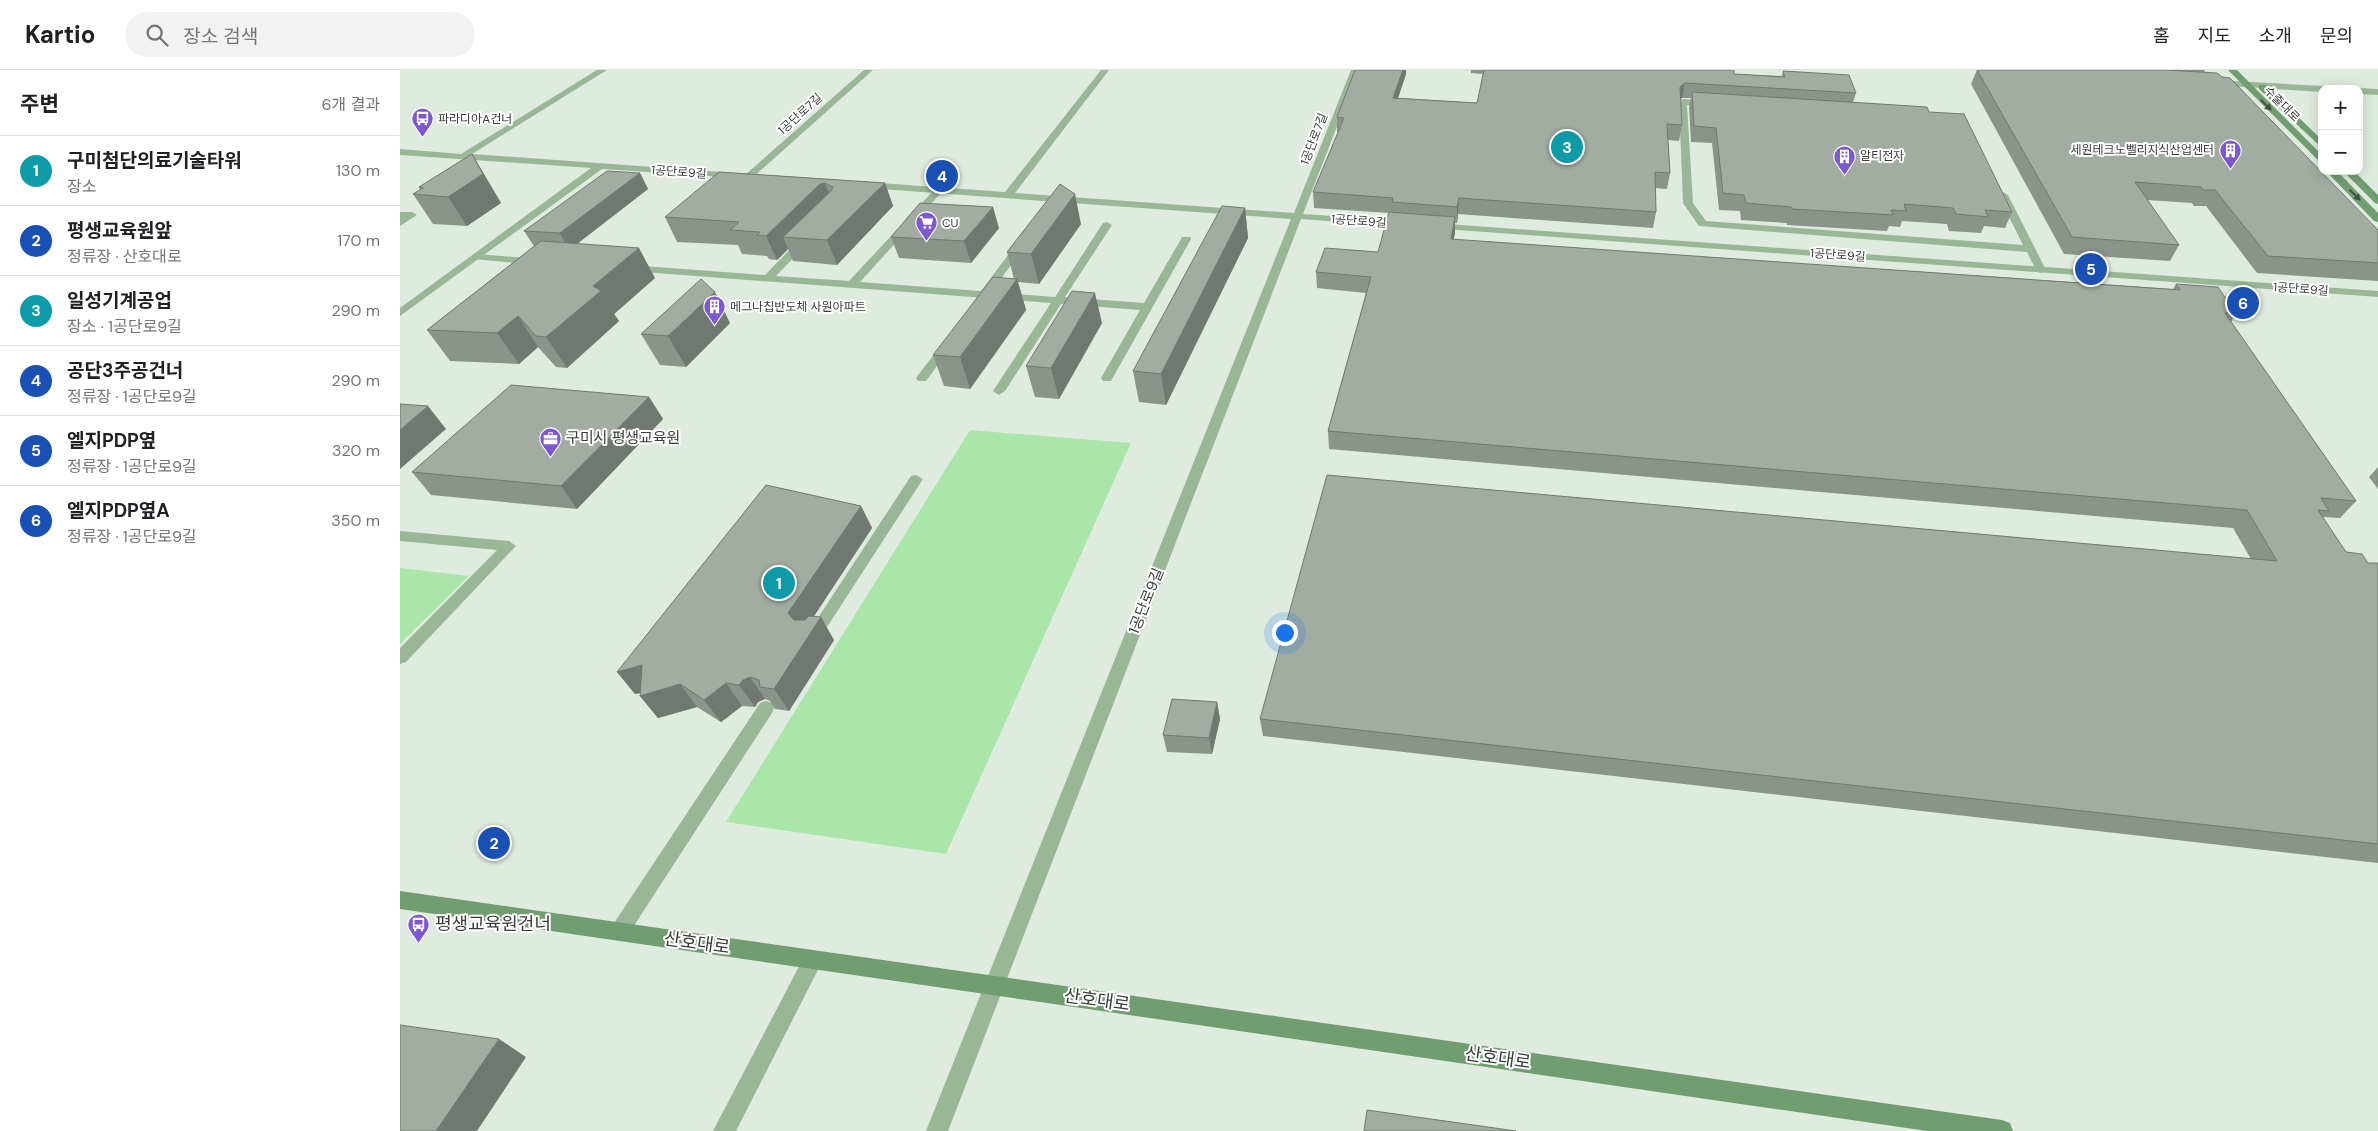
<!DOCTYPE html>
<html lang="ko">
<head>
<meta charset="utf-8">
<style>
	:root { --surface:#fff; --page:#f2f2f2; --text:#202124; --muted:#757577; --line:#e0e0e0; --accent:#7d58d1 }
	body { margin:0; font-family:"DM Sans","Noto Sans KR",sans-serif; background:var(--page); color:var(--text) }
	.controls { position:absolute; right:15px; top:15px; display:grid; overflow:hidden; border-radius:10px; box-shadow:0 2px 12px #0003 }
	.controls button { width:45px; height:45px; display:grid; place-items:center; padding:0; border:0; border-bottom:1px solid var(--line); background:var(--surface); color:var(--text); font:25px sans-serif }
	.you { position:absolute; left:884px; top:562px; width:18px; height:18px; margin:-12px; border:4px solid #fff; border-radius:50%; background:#1a73e8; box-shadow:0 0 0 8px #1a73e833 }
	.badge { display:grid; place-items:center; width:32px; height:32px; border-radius:50%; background:var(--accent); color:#fff; font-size:16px; font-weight:700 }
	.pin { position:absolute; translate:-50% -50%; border:2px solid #fff; box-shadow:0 1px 5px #0006 }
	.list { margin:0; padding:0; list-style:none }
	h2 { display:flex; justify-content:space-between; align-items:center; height:65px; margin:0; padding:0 20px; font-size:21px }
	h2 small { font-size:16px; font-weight:400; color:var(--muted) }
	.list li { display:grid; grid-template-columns:32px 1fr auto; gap:15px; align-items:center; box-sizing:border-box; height:70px; padding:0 20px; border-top:1px solid var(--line) }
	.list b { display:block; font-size:19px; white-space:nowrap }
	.list p { margin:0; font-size:16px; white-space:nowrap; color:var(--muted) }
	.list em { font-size:16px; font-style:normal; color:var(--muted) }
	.icon { flex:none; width:28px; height:28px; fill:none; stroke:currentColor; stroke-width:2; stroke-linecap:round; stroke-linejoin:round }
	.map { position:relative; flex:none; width:1978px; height:1061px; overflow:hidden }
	header { display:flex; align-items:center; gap:30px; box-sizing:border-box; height:70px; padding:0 25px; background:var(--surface); border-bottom:1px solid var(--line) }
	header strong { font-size:24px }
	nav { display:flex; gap:28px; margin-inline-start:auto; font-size:18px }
	.search { width:350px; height:45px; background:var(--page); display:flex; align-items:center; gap:12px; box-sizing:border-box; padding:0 18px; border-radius:28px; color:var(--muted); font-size:19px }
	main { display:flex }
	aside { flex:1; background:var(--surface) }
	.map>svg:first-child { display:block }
</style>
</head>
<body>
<header>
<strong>Kartio</strong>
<div class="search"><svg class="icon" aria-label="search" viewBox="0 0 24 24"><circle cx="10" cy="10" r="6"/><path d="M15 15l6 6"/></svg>장소 검색</div>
<nav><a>홈</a><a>지도</a><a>소개</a><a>문의</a></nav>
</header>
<main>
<aside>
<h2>주변<small>6개 결과</small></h2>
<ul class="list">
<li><span class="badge" style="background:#0f9aa8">1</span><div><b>구미첨단의료기술타워</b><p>장소</p></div><em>130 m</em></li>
<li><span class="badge" style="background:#1a4fb4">2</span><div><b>평생교육원앞</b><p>정류장 · 산호대로</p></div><em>170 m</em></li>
<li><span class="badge" style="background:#0f9aa8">3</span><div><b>일성기계공업</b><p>장소 · 1공단로9길</p></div><em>290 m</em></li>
<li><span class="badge" style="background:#1a4fb4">4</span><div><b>공단3주공건너</b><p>정류장 · 1공단로9길</p></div><em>290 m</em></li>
<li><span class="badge" style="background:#1a4fb4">5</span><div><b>엘지PDP옆</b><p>정류장 · 1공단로9길</p></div><em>320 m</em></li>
<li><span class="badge" style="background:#1a4fb4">6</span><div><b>엘지PDP옆A</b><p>정류장 · 1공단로9길</p></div><em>350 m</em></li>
</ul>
</aside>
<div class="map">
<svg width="1978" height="1061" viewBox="0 0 1978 1061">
	<rect width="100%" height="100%" fill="#e0ebe0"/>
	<path fill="#aae6a9" d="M570,360l161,13 -185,411 -220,-32z
		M0,498l69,8 -69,68z"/>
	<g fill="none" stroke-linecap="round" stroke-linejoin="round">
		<path fill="#99b797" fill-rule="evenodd" d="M1283,29l27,2 4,3 -4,3 -23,-2 6,98 13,18 317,24 -25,-50 5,-3 5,3 38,75 -5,3 -4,-1 -10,-20 -328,-26 -16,-23 -4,-101z
			M538,118l3,1v4l-81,89 121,9 36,-48 4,-1 5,3 -35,47 64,5 48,-74 4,-1 5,3 -47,72 79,6 37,-64 1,-2h8l1,2 -80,142h-8l-2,-3 39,-68 -79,-6 -56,87 -6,4 -6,-4 58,-88 -421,-32 -5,-3 5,-3 135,10 36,-37 4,-1 5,3 -1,2 -33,34 73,5 86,-92z
			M0,142h12l5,3 -17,11z
			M77,184l61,5 5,3 -5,3 -65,-6v-4z
			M546,272l4,2v4l-24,33h-8l-2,-3 2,-3 24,-31z
			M516,405l7,4 -105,162h-10l-3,-4 3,-4 103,-157z
			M366,631l6,2 2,5 -2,5 -146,225 -7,3 -7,-3 -3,-6 3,-6 148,-223z
			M413,881l7,2 3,7 -87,171h-23l93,-178z"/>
		<path fill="#99b797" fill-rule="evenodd" d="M197,0h10l-135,84 264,19 3,1v4l-137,-9 -202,147v-8l191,-140 -191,-13v-6l61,5z
			M464,0h9l-122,109h-6v-4z
			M701,0h8l-94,123 279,20 57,-143h8l-56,144 104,7 5,3 -5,3 -106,-8 -353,912h-22l365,-912 -425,-31 -5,-3 5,-3 139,10z
			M1816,10l106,6 4,3h-4v3l-109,-7 -1,-2z
			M1959,18l19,1v6l-19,-1z
			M1034,153l944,68v6l-948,-69v-4z
			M0,461l109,10 7,5 -110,116 -6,2v-16l97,-98 -97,-9z"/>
		<path fill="#719e70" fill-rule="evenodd" d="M1828,0h9l85,85v9z
			M1859,15h6l57,55v8l-63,-59z
			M1926,101h11l41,42v9l-4,-1z
			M1943,101h11l24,24v9l-3,-1z
			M0,821l1602,229 8,3 3,8h-86l-1527,-222z"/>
	</g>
	<path fill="#8b948b" d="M1071,0h263v4l48,2 1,-5 73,22 -3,9 76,10 83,100 -7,16 -21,-2 -3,7 -32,-2 -2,-7 -45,-3 -2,6 -11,-1 -2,5 -100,-6v-2l-46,-3 -1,-9 -21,-1 -7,-67 -21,-1 -2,-35 2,-9h-9l-2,1 2,26 -3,16 -11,-1 2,33 -3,16 -12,-1 1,24 -3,16 -195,-14 -1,9h-2l-2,17 720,49 3,-5 60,29 -5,9 125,179 -16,17 -16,-1 -1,1 23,34 22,11h10v300l-1115,-127 -3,-17 991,-160 -18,-31 -904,-79 -1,-18 38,-138 -49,-5 -1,-16 62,-20 11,-39 -75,-5 -1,-16 25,-60h-1v-15l69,-43 -8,24 79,5 6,-29 -12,-1z
		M1577,0h228l-1,2 174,158v51l-121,-8 -51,-67h-12l-2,-3 -45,-3 32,45 -9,16 -106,-7 -93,-170z
		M72,84l29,49 -34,23 -34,-2 -20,-30 7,-4 -1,-3z
		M319,102l166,11 8,23 -56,59 -44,-4 -5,-12 -11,11 -8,-1 -2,-3 -25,-2 -4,-9 -61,-3 -12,-25z
		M240,103l8,16 -71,55 78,34 -41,36 5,7 -52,47 -11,-1 -18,-20 -19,17 -69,-3 -23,-31 107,-84 -10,-15z
		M845,138l3,30 -82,167 -27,-3 -6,-31z
		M681,154l-42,60 -21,-2 8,28 -56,79 -26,-3 -11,-31 81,-76 -7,-27z
		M599,158l-28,35 -72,-5 -8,-21z
		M330,253l-44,44 -26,-2 -19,-31z
		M702,253l-43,76 -24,-2 -9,-31z
		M249,327l14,22 -86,90 -146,-14 -19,-23z
		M1978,397v22l-9,-12z
		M461,436l11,22 -58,88 20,24 -45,71 -14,-2 -5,-8 -5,-2 -7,3 -3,5 -13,-1 -21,16 -24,-15 -39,11 -18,-22v-3l-5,1 -18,-22z
		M817,632l3,17 -8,35 -45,-2 -4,-17z"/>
	<path fill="#717871" d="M1003,0h3v4l-13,39v-15z
		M1285,13l-3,15 -5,4 3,-15z
		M72,84l29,49 -34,23 -19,-29z
		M240,103l8,16 -79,61 -9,-17z
		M425,113l10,23 -52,31 5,12 -11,11 -11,-24 54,-52z
		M485,113l8,23 -56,59 -10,-25z
		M675,124l6,30 -42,60 -8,-30z
		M1059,128l-1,16 -1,9v-16z
		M593,137l6,21 -28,35 -7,-22z
		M845,138l3,30 -82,167 -5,-31z
		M1055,147v16l-5,23 1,-17z
		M239,178l16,30 -41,36 5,7 -52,47 -21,-31 47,-51z
		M617,209l9,31 -56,79 -10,-32z
		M315,222l15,31 -44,44 -18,-31z
		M695,223l7,30 -43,76 -8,-31z
		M118,246l20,31 -19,17 -22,-31z
		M249,327l14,22 -86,90 -16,-23z
		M28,336l18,23 -46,40v-39z
		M461,436l11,22 -71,108 -13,-23z
		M421,547l13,23 -45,71 -15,-22z
		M242,595l18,23 -25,6 -18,-22z
		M350,607l15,22 -7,3 -3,5 -16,-22 4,-5z
		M326,613l16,23 -21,16 -17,-22z
		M280,614l17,23 -39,11 -18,-22z
		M817,632l3,17 -8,35 -3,-16z
		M99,969l27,18 -49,74h-41z"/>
	<path fill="#a2aca2" stroke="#717871" d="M955,0h48l-10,28 84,5 7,-33h250v4l51,3 -2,-6 66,4 7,18 -171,-10 -5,4 2,38 -15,-1 3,49 -15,-1 1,40 -197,-14 -2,9 -65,-5 1,-4 -80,-6 31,-74 -7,-1z
		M1577,0h190l50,3 5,4 8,1 148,152v33l-110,-7 -53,-66h-12l-2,-3 -66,-5 44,63 -107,-8z
		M1292,22l235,15 2,5 35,2 48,98 -27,-2 3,7 -32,-3 -3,-6 -49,-4 2,7 -15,-1 2,5 -101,-6 -1,-2 -45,-4 -2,-8 -21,-2 -7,-65 -22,-2z
		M72,84l11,20 -35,23 -35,-3 10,-6 -4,-1z
		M207,101l33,2 -80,60 -36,-2z
		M319,102l166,11 -58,57 -44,-3 48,-46 2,-4 -8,-4 -5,1 -54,52 -9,-1 3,-3 -30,-2 9,-8 -74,-5z
		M660,114l15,10 -44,60 -24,-2z
		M520,133l73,4 -29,34 -73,-4z
		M822,136l23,2 -84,166 -28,-3z
		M989,142l66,5 -4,22 729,51 -4,-6 42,3 18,26h-11l131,188 -35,-3 8,13 -11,-1 28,42 16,2 6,9h10v281l-1118,-125 67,-244 950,86 -30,-51 -919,-79 43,-154 -55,-5 9,-24 53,4z
		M141,171l98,7 -46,38 8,5 -55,46 -10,-1 -18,-20 -21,17 -70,-3z
		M593,207l24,2 -57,78 -27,-2z
		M301,209l14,13 -47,44 -27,-2z
		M672,221l23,2 -44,75 -25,-2z
		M111,315l138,12 -88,89 -149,-14z
		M0,334l28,2 -28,24z
		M366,415l95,21 -73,107 6,7h11l4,-4 12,1 -47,72 -14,-2 -1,-7 -9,-3 -7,3 -4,5 -13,-2 -22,17 -24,-16 -40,12 2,-31 -25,7z
		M772,629l45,3 -8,36 -46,-3z
		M0,955l99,14 -63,92h-36z
		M967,1040l149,21h-152z"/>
	<defs><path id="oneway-solid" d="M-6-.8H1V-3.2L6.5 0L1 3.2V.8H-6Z" transform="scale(1.25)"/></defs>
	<g fill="#445044">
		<use href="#oneway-solid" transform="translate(1866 35) rotate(45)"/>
		<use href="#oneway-solid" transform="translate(1955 125) rotate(45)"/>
	</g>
	<defs>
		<symbol id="bus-pin" viewBox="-11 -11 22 30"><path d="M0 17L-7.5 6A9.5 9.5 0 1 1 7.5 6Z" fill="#7d58d1" stroke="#fff"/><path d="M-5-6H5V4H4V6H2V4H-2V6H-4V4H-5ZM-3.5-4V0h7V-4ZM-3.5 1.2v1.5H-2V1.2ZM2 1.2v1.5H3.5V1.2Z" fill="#fff"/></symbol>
		<symbol id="building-pin" viewBox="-11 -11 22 30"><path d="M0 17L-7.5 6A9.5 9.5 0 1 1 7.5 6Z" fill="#7d58d1" stroke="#fff"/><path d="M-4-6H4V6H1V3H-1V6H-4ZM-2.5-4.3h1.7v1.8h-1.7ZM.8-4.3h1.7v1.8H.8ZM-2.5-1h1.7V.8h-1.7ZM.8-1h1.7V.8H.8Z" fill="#fff"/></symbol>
		<symbol id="supermarket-pin" viewBox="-11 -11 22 30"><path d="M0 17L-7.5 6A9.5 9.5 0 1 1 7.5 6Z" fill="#7d58d1" stroke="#fff"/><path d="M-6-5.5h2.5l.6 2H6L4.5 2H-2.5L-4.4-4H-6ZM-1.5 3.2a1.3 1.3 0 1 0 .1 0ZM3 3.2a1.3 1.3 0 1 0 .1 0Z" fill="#fff"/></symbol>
		<symbol id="office-pin" viewBox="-11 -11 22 30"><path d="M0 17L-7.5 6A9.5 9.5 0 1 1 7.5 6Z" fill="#7d58d1" stroke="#fff"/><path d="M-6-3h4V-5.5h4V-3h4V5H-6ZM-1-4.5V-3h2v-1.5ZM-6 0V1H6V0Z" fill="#fff"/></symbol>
	</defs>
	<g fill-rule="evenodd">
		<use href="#bus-pin" x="10" y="36" width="25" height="34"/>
		<use href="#building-pin" x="1818" y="68" width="25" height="34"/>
		<use href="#building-pin" x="1432" y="74" width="25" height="34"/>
		<use href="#supermarket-pin" x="514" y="140" width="25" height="34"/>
		<use href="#building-pin" x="302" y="224" width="25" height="34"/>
		<use href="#office-pin" x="138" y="356" width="25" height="34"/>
		<use href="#bus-pin" x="6" y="842" width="25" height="34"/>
	</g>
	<g text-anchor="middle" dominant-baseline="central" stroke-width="4" stroke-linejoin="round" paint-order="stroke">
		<g font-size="12" fill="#393d39" stroke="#fff">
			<text transform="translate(1882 34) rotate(45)">수출대로</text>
			<text transform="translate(400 44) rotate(-42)">1공단로7길</text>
			<text transform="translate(914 69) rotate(-69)">1공단로7길</text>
			<text transform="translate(279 102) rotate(4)">1공단로9길</text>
			<text transform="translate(959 151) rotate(4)">1공단로9길</text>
			<text transform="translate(1438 185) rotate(4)">1공단로9길</text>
			<text transform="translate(1901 219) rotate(4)">1공단로9길</text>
		</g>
		<g font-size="12" fill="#393d39" stroke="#fff" text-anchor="start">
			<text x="38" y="49">파라디아A건너</text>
			<text x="1814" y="80" text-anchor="end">세원테크노벨리지식산업센터</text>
			<text x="1460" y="86">알티전자</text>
			<text x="542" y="153">CU</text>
			<text x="330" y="237">메그나칩반도체 사원아파트</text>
		</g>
		<g font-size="15" fill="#393d39" stroke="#fff" text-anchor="start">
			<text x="166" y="368">구미시 평생교육원</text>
		</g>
		<g font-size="15" fill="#393d39" stroke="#fff">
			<text transform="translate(746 531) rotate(-68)">1공단로9길</text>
		</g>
		<g font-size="18" fill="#393d39" stroke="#fff" text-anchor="start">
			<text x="35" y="854">평생교육원건너</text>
		</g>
		<g font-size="18" fill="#393d39" stroke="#fff">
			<text transform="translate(297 873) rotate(8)">산호대로</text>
			<text transform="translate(697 930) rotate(8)">산호대로</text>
			<text transform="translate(1098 988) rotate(8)">산호대로</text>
		</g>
	</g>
</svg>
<div class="controls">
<button>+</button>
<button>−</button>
</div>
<div class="you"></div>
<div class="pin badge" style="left:379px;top:513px;background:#0f9aa8">1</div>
<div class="pin badge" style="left:94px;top:773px;background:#1a4fb4">2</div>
<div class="pin badge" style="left:1167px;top:77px;background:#0f9aa8">3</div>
<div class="pin badge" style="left:542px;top:106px;background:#1a4fb4">4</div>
<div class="pin badge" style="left:1691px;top:199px;background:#1a4fb4">5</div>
<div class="pin badge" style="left:1843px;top:233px;background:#1a4fb4">6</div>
</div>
</main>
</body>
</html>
